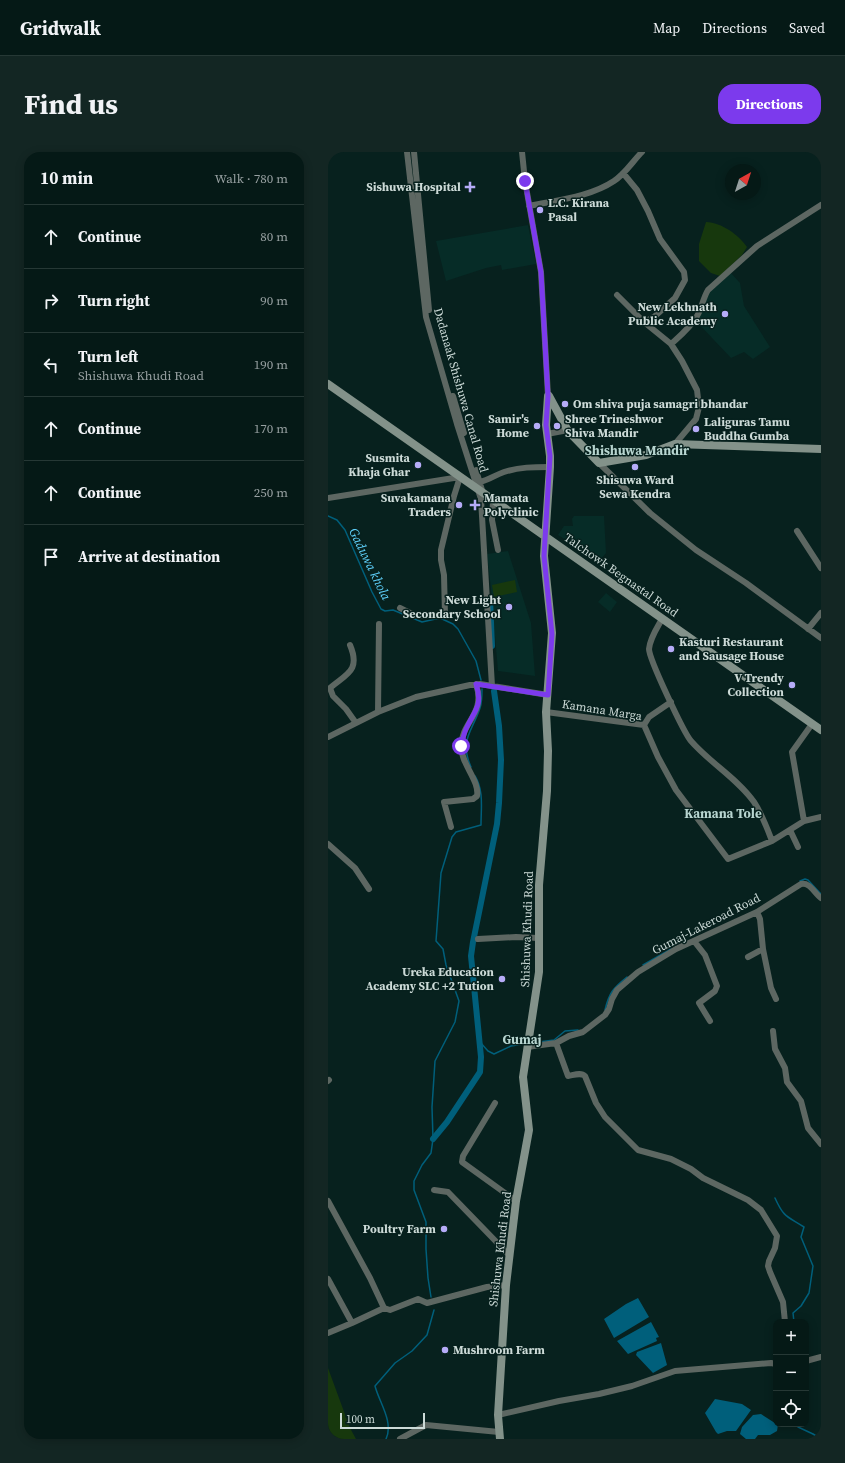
<!DOCTYPE html>
<html lang="en">
<head>
<meta charset="utf-8">
<style>
	:root { --surface:#051916; --page:#132623; --text:#f1f3f6; --muted:#97a0a1; --line:#263835; --accent:#7c3aed }
	body { margin:0; font-family:"Source Serif 4",serif; background:var(--page); color:var(--text) }
	.controls { position:absolute; right:12px; bottom:12px; display:grid; overflow:hidden; border-radius:8px; box-shadow:0 2px 10px #0003 }
	.controls button { width:36px; height:36px; display:grid; place-items:center; padding:0; border:0; border-bottom:1px solid var(--line); background:var(--surface); color:var(--text); font:20px sans-serif }
	.compass { position:absolute; left:397px; top:12px; width:36px; height:36px; border-radius:50%; background:var(--surface); box-shadow:0 2px 10px #0003; rotate:39deg }
	.scale { position:absolute; left:12px; bottom:10px; width:85px; box-sizing:border-box; padding-left:4px; border:2px solid #ccdad7; border-top:0; font-size:11px; line-height:14px; white-space:nowrap; color:#ccdad7; -webkit-text-stroke:3px #07211e; paint-order:stroke }
	.stop { position:absolute; width:12px; height:12px; margin:-9px; border:3px solid #7c3aed; border-radius:50%; background:#fff }
	.stop.end { background:#7c3aed; border-color:#fff; box-shadow:0 1px 4px #0008 }
	.list { margin:0; padding:0; list-style:none }
	h2 { display:flex; justify-content:space-between; align-items:center; height:52px; margin:0; padding:0 16px; font-size:17px }
	h2 small { font-size:13px; font-weight:400; color:var(--muted) }
	.list li { display:grid; grid-template-columns:26px 1fr auto; gap:12px; align-items:center; box-sizing:border-box; height:64px; padding:0 16px; border-top:1px solid var(--line) }
	.list b { display:block; font-size:15px; white-space:nowrap }
	.list p { margin:0; font-size:13px; white-space:nowrap; color:var(--muted) }
	.list em { font-size:13px; font-style:normal; color:var(--muted) }
	.icon { flex:none; width:22px; height:22px; fill:none; stroke:currentColor; stroke-width:2; stroke-linecap:round; stroke-linejoin:round }
	.map { position:relative; flex:none; width:493px; height:1287px; overflow:hidden; border-radius:16px }
	header { display:flex; align-items:center; gap:24px; box-sizing:border-box; height:56px; padding:0 20px; background:var(--surface); border-bottom:1px solid var(--line) }
	header strong { font-size:19px }
	nav { display:flex; gap:22px; margin-inline-start:auto; font-size:14px }
	.intro { display:flex; align-items:center; justify-content:space-between; box-sizing:border-box; height:96px; padding:0 24px }
	h1 { margin:0; font-size:28px }
	.button { padding:10px 18px; border-radius:16px; background:var(--accent); color:#fff; font-size:14px; font-weight:700 }
	main { display:flex; gap:24px; padding:0 24px }
	aside { flex:1; background:var(--surface); border-radius:16px; box-shadow:0 2px 10px #0003 }
	.map>svg:first-child { display:block }
</style>
</head>
<body>
<header>
<strong>Gridwalk</strong>
<nav><a>Map</a><a>Directions</a><a>Saved</a></nav>
</header>
<div class="intro"><h1>Find us</h1><a class="button">Directions</a></div>
<main>
<aside>
<h2>10 min<small>Walk · 780 m</small></h2>
<ul class="list">
<li><svg class="icon" aria-label="ahead" viewBox="0 0 24 24"><path d="M12 20V5M6 11l6-6 6 6"/></svg><div><b>Continue</b></div><em>80 m</em></li>
<li><svg class="icon" aria-label="right" viewBox="0 0 24 24"><path d="M7 20v-9h11M14 6l5 5-5 5"/></svg><div><b>Turn right</b></div><em>90 m</em></li>
<li><svg class="icon" aria-label="left" viewBox="0 0 24 24"><path d="M17 20v-9H6M10 6l-5 5 5 5"/></svg><div><b>Turn left</b><p>Shishuwa Khudi Road</p></div><em>190 m</em></li>
<li><svg class="icon" aria-label="ahead" viewBox="0 0 24 24"><path d="M12 20V5M6 11l6-6 6 6"/></svg><div><b>Continue</b></div><em>170 m</em></li>
<li><svg class="icon" aria-label="ahead" viewBox="0 0 24 24"><path d="M12 20V5M6 11l6-6 6 6"/></svg><div><b>Continue</b></div><em>250 m</em></li>
<li><svg class="icon" aria-label="arrive" viewBox="0 0 24 24"><path d="M6 21V4h12l-3 4 3 4H6"/></svg><div><b>Arrive at destination</b></div></li>
</ul>
</aside>
<div class="map">
<svg width="493" height="1287" viewBox="0 0 493 1287">
	<rect width="100%" height="100%" fill="#07211e"/>
	<path fill="#062c27" d="M200,73l8,39 -34,6 -1,-5 -15,3 -40,13 -10,-40z
		M402,120l10,11 4,23 26,41 -17,12 -9,-7 -13,6 -35,-37 15,-32z
		M246,364h30l2,37 -7,8 -41,-26 6,-9h9l-1,-7z
		M180,399l23,72 4,53 -37,-5 -7,-82 -4,-35z
		M278,441l11,9 -7,10 -12,-10z"/>
	<path fill="#17380d" d="M378,70c16,1 32,12 41,25l-5,8 -22,21 -9,-3 -12,-12v-17z
		M187,428l2,12 -23,5 -2,-12z
		M0,1216l22,60 6,11h-28z"/>
	<path fill="#005f7b" d="M310,1146l11,19 -35,21 -10,-19 22,-15z
		M323,1170l8,15 -3,1 1,3 -29,13 -11,-13z
		M333,1191l6,22 -14,8 -17,-18 1,-3z
		M387,1247l27,5 9,6 -15,21h-9l-9,3 -2,-2 -11,-19z
		M433,1262l17,11 -1,6 -7,4h-12l-3,4h-9l-6,-5 2,-7 11,-12z"/>
	<g fill="none" stroke-linecap="round" stroke-linejoin="round">
		<path stroke="#005f7b" stroke-width="1.5" d="M0,364l9,4 8,10 27,62 9,17 4,2 8,-1 29,12 18,-4 13,6 5,5 18,32 5,19
			M143,615c-12,-27 1,-35 9,-59 2,-6 2,-13 2,-19
			M472,729l5,-2 3,1 13,14
			M315,813l28,-16
			M277,858c4,-17 8,-22 22,-33
			M152,890l8,9 6,3 17,-8 12,-2
			M203,891l23,-3 11,-9 13,-1
			M447,1046c9,20 12,18 29,29l-3,10 12,29 -4,27 -8,13 -8,7 1,9
			M103,1145l-3,-19 -2,-29v-27l-12,-32v-9l8,-16 9,-12 2,-14 -1,-32 3,-46 20,-39 4,-21 -13,-36 -3,-16 -7,-8 5,-68 11,-36 4,-5 25,-7c0,-17 3,-34 -6,-49
			M448,1217l-1,11 1,5
			M469,1272l1,3 15,7 8,5
			M58,1287c8,-17 -7,-37 -11,-53l20,-23 17,-12 15,-16 7,-25"/>
		<path stroke="#005f7b" stroke-width="6" d="M162,447l2,47
			M105,987l14,-17 33,-50 1,-15 -10,-101 2,-14 24,-118 2,-21 2,-43 -2,-34 -5,-35"/>
		<path stroke="#5d6762" stroke-width="6" d="M79,0l19,165 31,107 24,75 11,187
			M86,0l15,158
			M194,0l3,29 16,91 7,124
			M295,21l14,17 11,21 12,28 24,33 1,8 -10,18 -21,19 -10,5
			M201,54c28,-6 61,-9 85,-25 11,-7 19,-20 28,-29
			M289,143l27,27 27,22 11,17 15,29 2,17 -3,12 -21,25
			M343,192c9,-8 20,-17 26,-28 5,-8 6,-18 11,-26l49,-44 64,-41
			M125,244l11,37
			M219,282l21,-4
			M271,311l51,50 46,37 50,33 75,55
			M148,318l6,20
			M152,330c9,-2 15,-7 24,-10 15,-5 30,-5 46,-5
			M0,346l132,-21 -6,19 -13,54v10l3,15 1,40 -29,1 -16,-8
			M165,349l-1,19 6,30
			M469,379l24,37
			M334,467c-5,9 -12,19 -13,30 0,10 35,84 42,92 19,22 46,37 63,61 8,12 13,26 18,39
			M480,477l13,-16
			M22,493c11,26 -4,29 -20,43l3,8 13,13 10,14
			M50,560l1,-88
			M218,560l98,13 14,32 18,33 52,69 44,-18 32,-20 -12,-69 20,-28
			M316,573l5,-8 22,-15
			M0,585l50,-25 38,-15 54,-12 10,-1 68,11
			M476,669l17,-4
			M123,675l-7,-25 29,-3 4,-3c3,-15 -16,-32 -16,-50 1,-25 25,-32 15,-62
			M462,678l8,17
			M0,692l27,24 14,21
			M150,787l38,-2 22,1
			M366,789l11,14 12,31 -2,5 -16,12 11,18
			M435,797l8,39 5,11
			M420,805l15,-8 -3,-30 -3,-7
			M445,879l2,18 10,19 2,14 14,19 7,27 13,16
			M228,891l12,33c6,-1 13,-4 17,0l11,27 9,14 33,33 33,9 20,10 12,9 45,22 13,10 16,26 -2,12 -6,13 -1,5 2,6 13,30 2,20
			M199,895l29,-4 13,-7 14,-4 22,-17 4,-6 3,-10 5,-9 21,-18 38,-23 81,-37 44,-28c9,-2 13,9 20,14
			M0,929l1,-1
			M167,951l-32,53 -1,6 54,39
			M106,1038l14,2 62,64
			M0,1049l42,77 14,30 6,2 28,-11 9,4 60,-16 19,-2
			M0,1127l24,44 -24,10
			M24,1171l32,-15
			M478,1209l15,-4
			M170,1263l61,-14 40,-7 33,-8 43,-15 96,-8 5,1
			M72,1287l26,-14 73,7"/>
		<path stroke="#83928a" stroke-width="8" d="M0,232l493,346
			M221,244l19,35 31,32 47,-8 29,-11 146,5
			M172,1287l-2,-24 8,-130 10,-84 13,-71 -6,-53 16,-105v-87l8,-94 1,-40 -2,-39 6,-79 -8,-77 6,-89v-11l-4,-31 2,-29"/>
	</g>
	<g fill="none" stroke-linecap="round" stroke-linejoin="round">
		<path stroke="#7c3aed" stroke-width="5" d="M133,594c2,-7 3,-14 6,-19 8,-17 16,-22 9,-43l72,11 4,-61 -8,-78 6,-100 -4,-31 2,-29 -7,-124 -16,-91"/>
	</g>
	<g fill="#b6acf8" stroke="#07211e" stroke-width="1.5">
		<path d="M140 29h4v4h4v4h-4v4h-4v-4h-4v-4h4z"/>
		<circle cx="212" cy="58" r="4"/>
		<circle cx="397" cy="162" r="4"/>
		<circle cx="237" cy="252" r="4"/>
		<circle cx="209" cy="274" r="4"/>
		<circle cx="229" cy="274" r="4"/>
		<circle cx="368" cy="277" r="4"/>
		<circle cx="90" cy="313" r="4"/>
		<circle cx="307" cy="315" r="4"/>
		<circle cx="131" cy="353" r="4"/>
		<path d="M145 347h4v4h4v4h-4v4h-4v-4h-4v-4h4z"/>
		<circle cx="181" cy="455" r="4"/>
		<circle cx="343" cy="497" r="4"/>
		<circle cx="464" cy="533" r="4"/>
		<circle cx="174" cy="827" r="4"/>
		<circle cx="116" cy="1077" r="4"/>
		<circle cx="117" cy="1198" r="4"/>
	</g>
	<g text-anchor="middle" dominant-baseline="central" stroke-width="3" stroke-linejoin="round" paint-order="stroke">
		<g font-size="12" font-weight="bold" fill="#ccdad7" stroke="#07211e" text-anchor="end">
			<text x="133" y="35">Sishuwa Hospital</text>
			<text x="220" y="51" text-anchor="start">L.C. Kirana<tspan x="220" dy="14">Pasal</tspan></text>
			<text x="389" y="155">New Lekhnath<tspan x="389" dy="14">Public Academy</tspan></text>
			<text x="245" y="252" text-anchor="start">Om shiva puja samagri bhandar</text>
			<text x="201" y="267">Samir's<tspan x="201" dy="14">Home</tspan></text>
			<text x="237" y="267" text-anchor="start">Shree Trineshwor<tspan x="237" dy="14">Shiva Mandir</tspan></text>
			<text x="376" y="270" text-anchor="start">Laliguras Tamu<tspan x="376" dy="14">Buddha Gumba</tspan></text>
			<text x="82" y="306">Susmita<tspan x="82" dy="14">Khaja Ghar</tspan></text>
			<text x="307" y="328" text-anchor="middle">Shisuwa Ward<tspan x="307" dy="14">Sewa Kendra</tspan></text>
			<text x="123" y="346">Suvakamana<tspan x="123" dy="14">Traders</tspan></text>
			<text x="156" y="346" text-anchor="start">Mamata<tspan x="156" dy="14">Polyclinic</tspan></text>
			<text x="173" y="448">New Light<tspan x="173" dy="14">Secondary School</tspan></text>
			<text x="351" y="490" text-anchor="start">Kasturi Restaurant<tspan x="351" dy="14">and Sausage House</tspan></text>
			<text x="456" y="526">V Trendy<tspan x="456" dy="14">Collection</tspan></text>
			<text x="166" y="820">Ureka Education<tspan x="166" dy="14">Academy SLC +2 Tution</tspan></text>
			<text x="108" y="1077">Poultry Farm</text>
			<text x="125" y="1198" text-anchor="start">Mushroom Farm</text>
		</g>
		<g font-size="12" fill="#ccdad7" stroke="#07211e">
			<text transform="translate(133 238) rotate(74)">Dadanaak Shishuwa Canal Road</text>
			<text transform="translate(293 423) rotate(35)">Talchowk Begnastal Road</text>
			<text transform="translate(274 558) rotate(9)">Kamana Marga</text>
			<text transform="translate(378 772) rotate(-27)">Gumaj-Lakeroad Road</text>
			<text transform="translate(199 777) rotate(-88)">Shishuwa Khudi Road</text>
			<text transform="translate(172 1097) rotate(-83)">Shishuwa Khudi Road</text>
		</g>
		<g font-size="13" font-weight="bold" fill="#b7d5d0" stroke="#07211e">
			<text x="309" y="298">Shishuwa Mandir</text>
			<text x="395" y="661">Kamana Tole</text>
			<text x="194" y="887">Gumaj</text>
		</g>
		<g font-size="13" font-style="italic" fill="#5dcdf7" stroke="#07211e">
			<text transform="translate(42 412) rotate(64)">Gaduwa khola</text>
		</g>
	</g>
</svg>
<div class="controls">
<button>+</button>
<button>−</button>
<button><svg class="icon" aria-label="locate" viewBox="0 0 24 24"><circle cx="12" cy="12" r="6"/><path d="M12 2v4M12 18v4M2 12h4M18 12h4"/></svg></button>
</div>
<svg class="compass" viewBox="-18 -18 36 36"><path d="M0-13l5 13h-10z" fill="#e53935"/><path d="M0 13l5-13h-10z" fill="#97a0a1"/></svg>
<div class="scale">100 m</div>
<div class="stop" style="left:133px;top:594px"></div>
<div class="stop end" style="left:197px;top:29px"></div>
</div>
</main>
</body>
</html>
